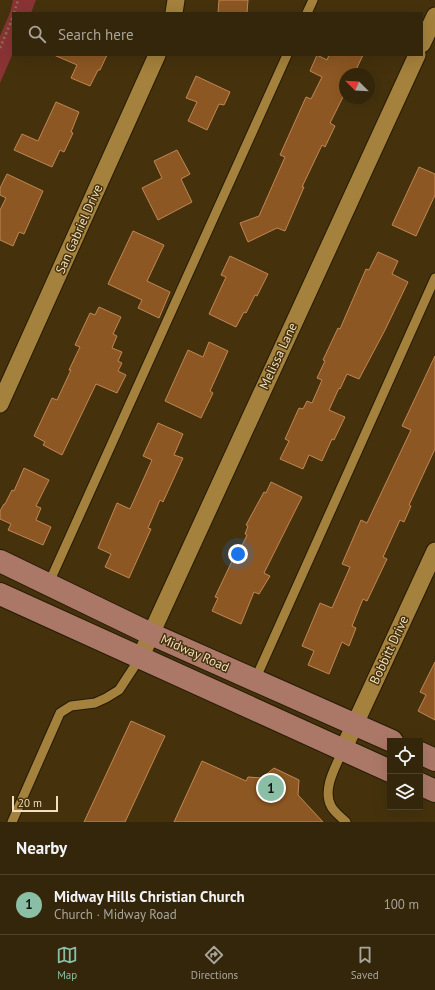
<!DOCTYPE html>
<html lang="en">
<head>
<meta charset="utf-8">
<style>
	:root { --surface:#34260a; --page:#3c2e13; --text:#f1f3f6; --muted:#a9a59c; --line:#4e432b; --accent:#8abfa5 }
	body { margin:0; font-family:"PT Sans",sans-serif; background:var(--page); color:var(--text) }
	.controls { position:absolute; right:12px; bottom:12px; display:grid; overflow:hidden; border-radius:0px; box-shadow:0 4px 16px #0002 }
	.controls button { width:36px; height:36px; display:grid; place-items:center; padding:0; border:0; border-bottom:1px solid var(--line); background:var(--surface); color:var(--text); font:20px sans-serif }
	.compass { position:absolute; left:339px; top:68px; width:36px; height:36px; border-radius:50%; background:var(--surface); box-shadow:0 4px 16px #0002; rotate:294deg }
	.scale { position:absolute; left:12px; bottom:10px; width:46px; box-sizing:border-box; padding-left:4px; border:2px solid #f2dfbe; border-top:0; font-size:11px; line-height:14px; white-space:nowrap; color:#f2dfbe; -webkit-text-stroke:3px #45320d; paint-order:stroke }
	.you { position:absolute; left:238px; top:554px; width:14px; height:14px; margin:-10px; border:3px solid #fff; border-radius:50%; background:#1a73e8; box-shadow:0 0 0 6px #1a73e833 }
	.badge { display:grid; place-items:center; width:26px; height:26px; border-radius:50%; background:var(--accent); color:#111; font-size:13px; font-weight:700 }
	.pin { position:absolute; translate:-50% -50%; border:2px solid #fff; box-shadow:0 1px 4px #0006 }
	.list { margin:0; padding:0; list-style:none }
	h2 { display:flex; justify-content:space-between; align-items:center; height:52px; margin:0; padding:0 16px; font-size:17px }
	h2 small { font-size:13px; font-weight:400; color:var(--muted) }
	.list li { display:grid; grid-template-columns:26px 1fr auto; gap:12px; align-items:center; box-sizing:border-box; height:60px; padding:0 16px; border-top:1px solid var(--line) }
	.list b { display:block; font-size:15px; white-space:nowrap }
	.list p { margin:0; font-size:13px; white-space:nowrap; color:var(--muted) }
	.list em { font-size:13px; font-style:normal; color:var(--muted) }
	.icon { flex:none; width:22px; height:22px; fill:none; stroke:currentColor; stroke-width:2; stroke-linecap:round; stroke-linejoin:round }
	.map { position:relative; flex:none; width:435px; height:822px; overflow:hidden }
	.search { position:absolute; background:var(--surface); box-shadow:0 4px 16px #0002; left:12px; right:12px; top:12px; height:44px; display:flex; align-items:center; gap:10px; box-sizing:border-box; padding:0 14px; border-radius:0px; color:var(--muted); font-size:15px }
	.sheet { height:112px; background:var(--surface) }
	nav { display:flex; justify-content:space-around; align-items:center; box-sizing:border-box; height:56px; border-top:1px solid var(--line); background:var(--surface); font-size:11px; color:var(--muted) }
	nav a { display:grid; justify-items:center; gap:2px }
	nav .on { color:var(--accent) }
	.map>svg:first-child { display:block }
</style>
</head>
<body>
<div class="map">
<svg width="435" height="822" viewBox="0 0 435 822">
	<rect width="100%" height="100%" fill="#45320d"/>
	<path fill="#8a3335" d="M13,0h23l-5,13h-18v40l-13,30v-47l10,-23z"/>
	<path fill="#8c5722" stroke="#c08754" d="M219,0h29l-1,13h-29z
		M54,55h53l-7,15h-2l-8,16 -19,-8 6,-13z
		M317,55l10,5 2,-5h34l-9,19h-9v19l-15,30 5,3 -10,21 -3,-2 -20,42h2l-19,44 -8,-3 -29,14 -8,-19 19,-7 26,-59 -5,-2 26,-58 5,2 11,-22 -12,-6z
		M196,76l34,16 -6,13 -5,-1 -12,26 -19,-9 9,-19 -11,-4z
		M56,102l23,10 -8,20 2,1 -9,19 -4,-2 -8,17 -38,-17 8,-16 16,7z
		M177,150l13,24 -9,5 11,23 -34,18 -16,-32 20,-10 -8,-17z
		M419,167l16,7v21l-19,41 -24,-11z
		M7,174l36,17 -19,43 -5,-2 -6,14 -13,-6v-30l6,-12 -6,-3v-7z
		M133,231l31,14 -17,36 23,11 -11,26 -21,-10 4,-8 -34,-16z
		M378,252l20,9 -6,13 16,8 -23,48 -26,49 -12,-5 -7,15 -1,-1 -10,22 16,7 -11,23 -2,-1 -10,22 -13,-6 -6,14 -23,-10 9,-18 -4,-2 14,-31 4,1 4,-8 5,2 10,-23 -5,-2 8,-17 -2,-1 15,-32 2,1 26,-60 3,1z
		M230,256l38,18 -11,22 -2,-1 -9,18 -2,-1 -8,15 -27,-13 17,-37 -5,-2z
		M99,307l22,10 -8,17 4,2 -5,12 10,4 -4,9 4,2 -4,8 8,4 -9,18 -21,-9 -34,71 -19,-10 2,-3 -11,-6 18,-38 5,2 14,-30h-2l11,-23 -5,-2 15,-32 5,2z
		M209,342l19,9 -18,40 3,2 -12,25 -36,-17 23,-51 15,7z
		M435,356v93l-26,56 2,1 -7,16 -4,-2 -17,37 4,2 -20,42 -4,-2 -11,27 4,2 -7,18 -7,-4 -13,32 -21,-9 6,-14 -12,-5 18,-43 12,5 18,-41 -8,-3 19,-44 6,3 44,-93 -9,-4z
		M158,423l25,11 -9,21 9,3 -20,44 -3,-2 -12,28 3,1 -22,49 -24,-11 6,-13 -13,-6 19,-45 13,6 22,-49 -9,-4z
		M24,468l25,12 -13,26 5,2 -5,12 15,7 -8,18 -35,-15 3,-6 -11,-5v-8l4,-7h1l7,-14 2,1z
		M271,482l31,15 -38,76 6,3 -11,18 -5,-2 -13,32 -29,-13 6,-13 -3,-1 18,-38 2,1 12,-25 -2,-1 3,-8 -2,-1 18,-33 2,1z
		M435,662v58l-17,-9 8,-16 -6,-3z
		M131,721l34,15 -40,86h-41z
		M202,761l44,20 2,-4 14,1 12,-10 25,12 -1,15 25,27h-149z"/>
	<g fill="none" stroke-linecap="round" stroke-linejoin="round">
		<defs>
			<path id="service" d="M307,13l6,-13
				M48,585l239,-530
				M255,680l180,-402
				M343,750c-7,16 -21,39 -12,56 3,6 10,11 15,16
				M12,822l48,-109 11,-7 24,-3 11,-5 13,-8 21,-32"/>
			<path id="minor" d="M174,13l2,-13
				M422,44l13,-28
				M0,404l157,-349
				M140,658l277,-603
				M343,750l92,-199"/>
			<path id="secondary" d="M0,561l151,73 241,107
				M0,594l390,177
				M420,753l15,7
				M420,784l15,7"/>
		</defs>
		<use href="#service" stroke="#261b06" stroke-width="11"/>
		<use href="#minor" stroke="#261b06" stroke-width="19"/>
		<use href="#secondary" stroke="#261b06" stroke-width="24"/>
		<path stroke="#877451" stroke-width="2.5" stroke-dasharray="2 3" stroke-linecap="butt" d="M14,13l4,-13
			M0,48l13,-31"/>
		<use href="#service" stroke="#a4813c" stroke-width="9"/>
		<use href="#minor" stroke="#a4813c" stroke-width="17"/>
		<use href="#secondary" stroke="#ab7867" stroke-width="22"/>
	</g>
	<g text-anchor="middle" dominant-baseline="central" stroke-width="3" stroke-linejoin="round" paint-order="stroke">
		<g font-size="13" fill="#f2dfbe" stroke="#45320d">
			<text transform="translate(79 229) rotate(-66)">San Gabriel Drive</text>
			<text transform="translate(278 356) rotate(-65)">Melissa Lane</text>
			<text transform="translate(389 650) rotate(-65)">Bobbitt Drive</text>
			<text transform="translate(195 653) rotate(24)">Midway Road</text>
		</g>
	</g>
</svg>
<div class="controls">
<button><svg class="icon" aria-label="locate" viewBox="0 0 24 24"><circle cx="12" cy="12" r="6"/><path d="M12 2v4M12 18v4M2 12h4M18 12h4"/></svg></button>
<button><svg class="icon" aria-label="layers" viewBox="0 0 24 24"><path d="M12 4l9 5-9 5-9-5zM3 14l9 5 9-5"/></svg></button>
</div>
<svg class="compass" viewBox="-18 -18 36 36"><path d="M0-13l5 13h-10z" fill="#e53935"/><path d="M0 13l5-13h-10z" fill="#a9a59c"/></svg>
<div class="scale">20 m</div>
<div class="you"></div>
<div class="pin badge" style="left:271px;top:788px">1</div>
<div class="search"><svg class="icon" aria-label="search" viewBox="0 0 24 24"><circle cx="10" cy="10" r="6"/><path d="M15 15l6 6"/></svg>Search here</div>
</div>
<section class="sheet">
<h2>Nearby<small></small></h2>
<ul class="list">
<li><span class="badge">1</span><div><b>Midway Hills Christian Church</b><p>Church · Midway Road</p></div><em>100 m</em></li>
</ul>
</section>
<nav>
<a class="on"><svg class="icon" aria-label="map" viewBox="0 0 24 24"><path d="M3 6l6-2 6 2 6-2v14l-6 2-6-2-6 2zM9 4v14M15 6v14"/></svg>Map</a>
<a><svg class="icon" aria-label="directions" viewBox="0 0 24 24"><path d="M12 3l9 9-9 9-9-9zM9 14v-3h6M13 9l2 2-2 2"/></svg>Directions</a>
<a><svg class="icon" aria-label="saved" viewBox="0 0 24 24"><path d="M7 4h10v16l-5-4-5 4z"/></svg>Saved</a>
</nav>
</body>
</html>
